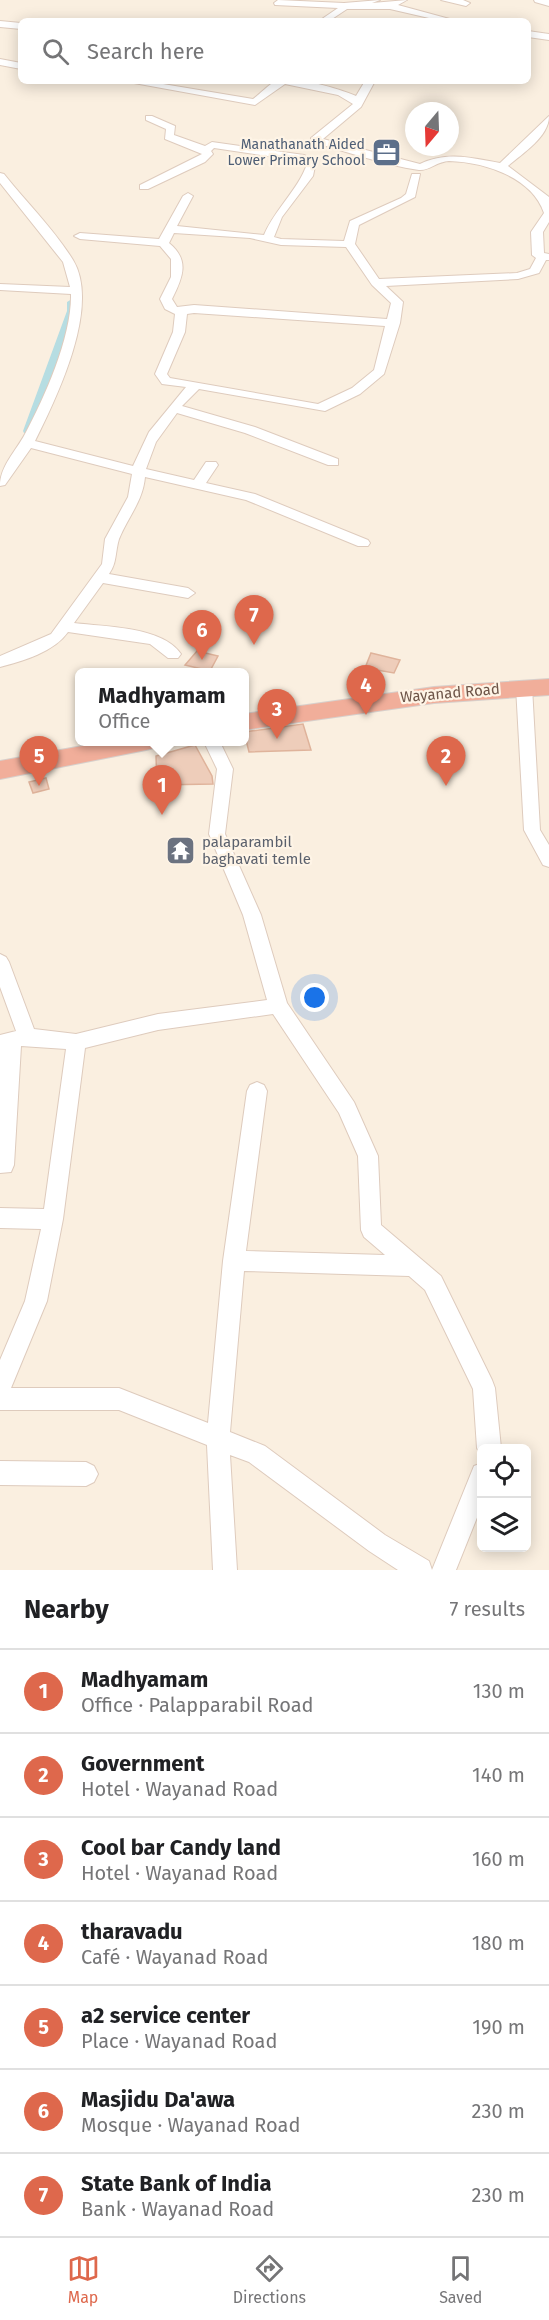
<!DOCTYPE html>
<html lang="en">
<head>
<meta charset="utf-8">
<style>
	:root { --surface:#fff; --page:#f6f6f6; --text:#202124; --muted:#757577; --line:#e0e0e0; --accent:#de684c }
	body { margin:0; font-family:"Fira Sans",sans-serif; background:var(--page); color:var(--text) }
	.controls { position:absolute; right:18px; bottom:18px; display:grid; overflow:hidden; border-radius:9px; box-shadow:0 3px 15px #0003 }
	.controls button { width:54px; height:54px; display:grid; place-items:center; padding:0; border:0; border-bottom:2px solid var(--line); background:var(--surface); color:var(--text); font:30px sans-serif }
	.compass { position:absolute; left:405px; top:102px; width:54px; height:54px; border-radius:50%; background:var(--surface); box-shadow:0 3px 15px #0003; rotate:199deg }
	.you { position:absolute; left:315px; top:998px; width:21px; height:21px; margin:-15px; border:4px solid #fff; border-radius:50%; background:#1a73e8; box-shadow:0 0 0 9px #1a73e833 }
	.badge { display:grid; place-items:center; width:39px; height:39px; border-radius:50%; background:var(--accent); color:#fff; font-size:20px; font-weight:700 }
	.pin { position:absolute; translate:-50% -50px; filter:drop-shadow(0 2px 3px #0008) }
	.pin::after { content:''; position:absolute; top:32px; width:21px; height:18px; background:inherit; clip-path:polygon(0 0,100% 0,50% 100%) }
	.popup { position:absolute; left:75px; top:668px; width:174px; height:78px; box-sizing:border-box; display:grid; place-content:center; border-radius:9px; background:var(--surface); filter:drop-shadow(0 2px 4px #0005); font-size:20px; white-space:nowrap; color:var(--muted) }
	.popup b { font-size:22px; color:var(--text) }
	.popup::after { content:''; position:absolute; left:50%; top:100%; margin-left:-12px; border:12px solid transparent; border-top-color:var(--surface) }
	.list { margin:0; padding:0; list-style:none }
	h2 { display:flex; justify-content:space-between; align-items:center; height:78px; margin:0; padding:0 24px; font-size:26px }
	h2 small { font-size:20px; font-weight:400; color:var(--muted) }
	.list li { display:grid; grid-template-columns:39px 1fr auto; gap:18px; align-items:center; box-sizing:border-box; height:84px; padding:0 24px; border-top:2px solid var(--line) }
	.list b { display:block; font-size:22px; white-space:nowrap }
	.list p { margin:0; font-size:20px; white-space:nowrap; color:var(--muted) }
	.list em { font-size:20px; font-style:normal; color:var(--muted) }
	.icon { flex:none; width:33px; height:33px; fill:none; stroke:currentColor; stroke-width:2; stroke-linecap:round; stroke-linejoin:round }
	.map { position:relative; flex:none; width:549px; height:1570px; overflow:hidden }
	.search { position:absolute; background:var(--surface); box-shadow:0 3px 15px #0003; left:18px; right:18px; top:18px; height:66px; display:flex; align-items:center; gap:15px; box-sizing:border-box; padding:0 21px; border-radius:9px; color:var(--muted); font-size:22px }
	.sheet { height:666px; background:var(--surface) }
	nav { display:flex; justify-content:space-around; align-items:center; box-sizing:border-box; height:84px; border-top:2px solid var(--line); background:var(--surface); font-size:16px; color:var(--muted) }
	nav a { display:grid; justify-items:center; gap:3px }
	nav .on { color:var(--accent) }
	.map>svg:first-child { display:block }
</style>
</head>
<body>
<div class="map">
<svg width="549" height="1570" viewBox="0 0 549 1570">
	<rect width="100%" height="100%" fill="#faefe0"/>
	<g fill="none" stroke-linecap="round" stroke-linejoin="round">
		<path fill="#b6dde2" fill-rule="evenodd" d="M72,299l5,3v9l-44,120 -5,3 -4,-1 -1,-2 44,-120v-9z"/>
	</g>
	<path fill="#eecdba" stroke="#dfb39b" stroke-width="1.5" d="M197,651l21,5 -8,15 -25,-6z
		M371,653l29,7 -6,13 -29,-5z
		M303,724l8,26 -62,2 -5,-20z
		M195,745l17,31 1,8 -56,1 -1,-29z
		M46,778l3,11 -16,4 -4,-11z"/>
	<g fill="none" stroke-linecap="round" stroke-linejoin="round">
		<defs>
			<path id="minor" d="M278,0l66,3 36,-3 -8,3 35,-3 -9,5 59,16h-15l-52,-12h-43l-18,12h-10l19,-13 -63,-3 -1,-2z
				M441,0h22l7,3 -4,3z
				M534,0h15v6l-14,-4z
				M0,21l21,2v6l-21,-2z
				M528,31l21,3v6l-21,-3z
				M0,59l21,4v6l-21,-4z
				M123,81h22l108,18c7,-5 15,-14 23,-18 17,-6 64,8 80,15l9,-15h10l-14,26 -38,32 97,25c27,-13 51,-6 80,-1l49,-47c0,21 -26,37 -41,50l41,31v25l-6,10 1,21 5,1v6h-3l-7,13 -21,6 -132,7 17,16 -3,21 -16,51 -24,20 -35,17 -126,-22 -17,17 73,21 83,32v6h-10l-83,-32 -68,-20 -21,29 -10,27 48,11 12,-18h10l2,3 -12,18 49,11 113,46 2,3 -2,3h-10l-112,-46 -101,-23c-2,24 -17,40 -26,62 -4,13 -2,24 -10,35l79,14 7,5 -7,5 -85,-15 -29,40c31,4 88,3 107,31l-3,4h-10l-18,-14 -82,-12c-14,20 -45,29 -68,35v-11l51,-22 51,-70 3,-25 23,-42 4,-23 -101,-26 -26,37 -5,1c0,-20 16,-35 25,-52 20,-37 47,-98 46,-140l-71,-4v-6l70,3 -7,-25 -63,-79v-10l4,1c22,28 50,55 69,86 28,46 -16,137 -38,181l98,25 16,-34 37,-45 -24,-3 -7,-10 18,-42 2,-18 -10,-5 -5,-10 11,-22v-18l-11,-13 -80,-7 -6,-3 6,-3 79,6 24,-43 5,-3 5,3 -16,30 87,9c11,-26 34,-45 43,-71l-6,-3 -87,-13 -3,3 2,3 -8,8 -57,27h-8v-4l62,-31 -37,-15 1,-10 -20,-9v-4h6l23,10 -1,9 31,11 7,-4 92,13 12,6 -3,15 -31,41 -8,20 7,2 63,2 6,-20 51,-23 5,-4 6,-20h8l-5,23 -56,28 -4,19 24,35 138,-6 13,-4 6,-11 -4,-3 -1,-23 13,-19c-12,-36 -60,-51 -95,-52 -11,0 -20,10 -30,9 -36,-5 -73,-19 -108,-28v-4l42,-34 -15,-9 -53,-11 -30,21zM174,233l76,5 31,7 65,2 26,38 19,18 -4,16 -193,-14 -17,2 -5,-8c11,-22 18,-39 -3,-56zM194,313l191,13 -11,44 -22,18 -34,16 -148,-26 -3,-4 18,-42 2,-18z
				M524,682l8,5 8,143 9,15v22l-6,-2 -19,-35 -8,-143z
				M204,742h16l13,27 -8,65 36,81 26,88 67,99 24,54 3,69 60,51 51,104 3,8 6,60h-19l-1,8 -4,-8 -4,-59 -48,-99 -16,-14 -165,-5 -14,161 35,14 120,89 44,26 3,9 42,-104 8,-3v42l-26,65h-58l-29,-19 -120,-89 -19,-7 7,115h-24l-6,-125 -88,-35h-119v-50l25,-59 16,-72 -41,-1v-20l44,1 22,-160 -45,-3 -7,119 -3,7 -11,1v-138l16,-4 -16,-44v-33l6,3 3,5 25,67 42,5 82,-20 109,-14 -24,-85 -34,-81 8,-65zM273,1014l66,99 19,43 3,74 3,7 21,18 -139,-4 21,-160 -3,-6 -7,-3 -7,3 -3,6 -24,170 -15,162 -89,-35h-108l36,-87 16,-82 22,-171 73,-18z
				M0,1461l86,1 8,4 4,8 -4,8 -8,4 -86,-1z"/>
			<path id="highway" d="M549,679v16l-115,8 -190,27v-16l190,-27z
				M104,742h54l-4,6 -8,2 -146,29v-18z"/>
		</defs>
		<use href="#minor" stroke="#decbbd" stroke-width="2"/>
		<use href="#highway" stroke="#d7d0cc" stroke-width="2"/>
		<use href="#minor" fill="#fff" fill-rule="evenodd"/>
		<use href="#highway" fill="#f1ae9a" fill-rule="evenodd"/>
	</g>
	<defs>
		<symbol id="office-square" viewBox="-11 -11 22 22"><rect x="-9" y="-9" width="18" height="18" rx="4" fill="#5c6f8a" stroke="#fef4e6"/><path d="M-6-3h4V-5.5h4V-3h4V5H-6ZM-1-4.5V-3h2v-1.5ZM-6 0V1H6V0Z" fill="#fff"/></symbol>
		<symbol id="temple-square" viewBox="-11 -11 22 22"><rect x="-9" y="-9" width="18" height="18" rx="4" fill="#6b7280" stroke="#fef4e6"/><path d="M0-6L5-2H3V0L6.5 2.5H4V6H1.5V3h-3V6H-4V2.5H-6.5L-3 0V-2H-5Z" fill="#fff"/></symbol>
	</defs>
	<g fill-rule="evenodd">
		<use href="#office-square" x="370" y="136" width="33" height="33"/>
		<use href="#temple-square" x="164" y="834" width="33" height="33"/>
	</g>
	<g text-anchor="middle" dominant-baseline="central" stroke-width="4.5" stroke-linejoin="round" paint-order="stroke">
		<g font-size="14" fill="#4e5e75" stroke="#fef4e6" text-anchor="end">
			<text x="365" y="144">Manathanath Aided<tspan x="365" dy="16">Lower Primary School</tspan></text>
		</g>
		<g font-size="15" fill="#6f5649" stroke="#fef4e6">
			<text transform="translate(450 693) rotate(-5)">Wayanad Road</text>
		</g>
		<g font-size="15" fill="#5b616d" stroke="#fef4e6" text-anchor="start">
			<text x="202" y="842">palaparambil<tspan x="202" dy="17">baghavati temle</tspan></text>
		</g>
	</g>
</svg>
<div class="controls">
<button><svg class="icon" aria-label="locate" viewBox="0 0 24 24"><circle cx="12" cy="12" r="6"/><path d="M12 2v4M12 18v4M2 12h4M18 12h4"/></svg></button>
<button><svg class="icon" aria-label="layers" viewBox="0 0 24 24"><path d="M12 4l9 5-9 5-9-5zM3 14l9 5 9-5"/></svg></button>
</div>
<svg class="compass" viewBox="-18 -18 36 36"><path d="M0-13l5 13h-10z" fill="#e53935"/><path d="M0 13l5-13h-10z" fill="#757577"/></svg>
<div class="you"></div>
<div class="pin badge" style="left:162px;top:815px">1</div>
<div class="popup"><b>Madhyamam</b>Office</div>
<div class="pin badge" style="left:446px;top:786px">2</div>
<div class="pin badge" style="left:277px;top:739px">3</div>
<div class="pin badge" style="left:366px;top:715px">4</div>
<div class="pin badge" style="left:39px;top:786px">5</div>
<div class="pin badge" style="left:202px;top:660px">6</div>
<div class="pin badge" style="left:254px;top:645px">7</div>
<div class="search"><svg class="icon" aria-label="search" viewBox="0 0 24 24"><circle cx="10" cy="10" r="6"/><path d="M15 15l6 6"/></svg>Search here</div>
</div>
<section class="sheet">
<h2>Nearby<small>7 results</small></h2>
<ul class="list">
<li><span class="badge">1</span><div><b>Madhyamam</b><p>Office · Palapparabil Road</p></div><em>130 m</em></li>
<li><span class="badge">2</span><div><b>Government</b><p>Hotel · Wayanad Road</p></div><em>140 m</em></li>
<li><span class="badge">3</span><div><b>Cool bar Candy land</b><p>Hotel · Wayanad Road</p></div><em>160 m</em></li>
<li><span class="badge">4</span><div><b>tharavadu</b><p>Café · Wayanad Road</p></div><em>180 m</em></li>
<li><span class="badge">5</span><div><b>a2 service center</b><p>Place · Wayanad Road</p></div><em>190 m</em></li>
<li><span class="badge">6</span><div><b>Masjidu Da'awa</b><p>Mosque · Wayanad Road</p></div><em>230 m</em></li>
<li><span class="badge">7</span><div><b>State Bank of India</b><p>Bank · Wayanad Road</p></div><em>230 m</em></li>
</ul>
</section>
<nav>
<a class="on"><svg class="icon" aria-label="map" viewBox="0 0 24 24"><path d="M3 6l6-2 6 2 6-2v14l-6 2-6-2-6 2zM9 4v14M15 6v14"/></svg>Map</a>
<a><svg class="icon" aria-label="directions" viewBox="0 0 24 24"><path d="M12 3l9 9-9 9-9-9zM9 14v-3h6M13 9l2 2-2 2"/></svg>Directions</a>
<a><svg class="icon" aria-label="saved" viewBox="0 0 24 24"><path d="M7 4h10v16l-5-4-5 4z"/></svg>Saved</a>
</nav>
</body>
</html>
